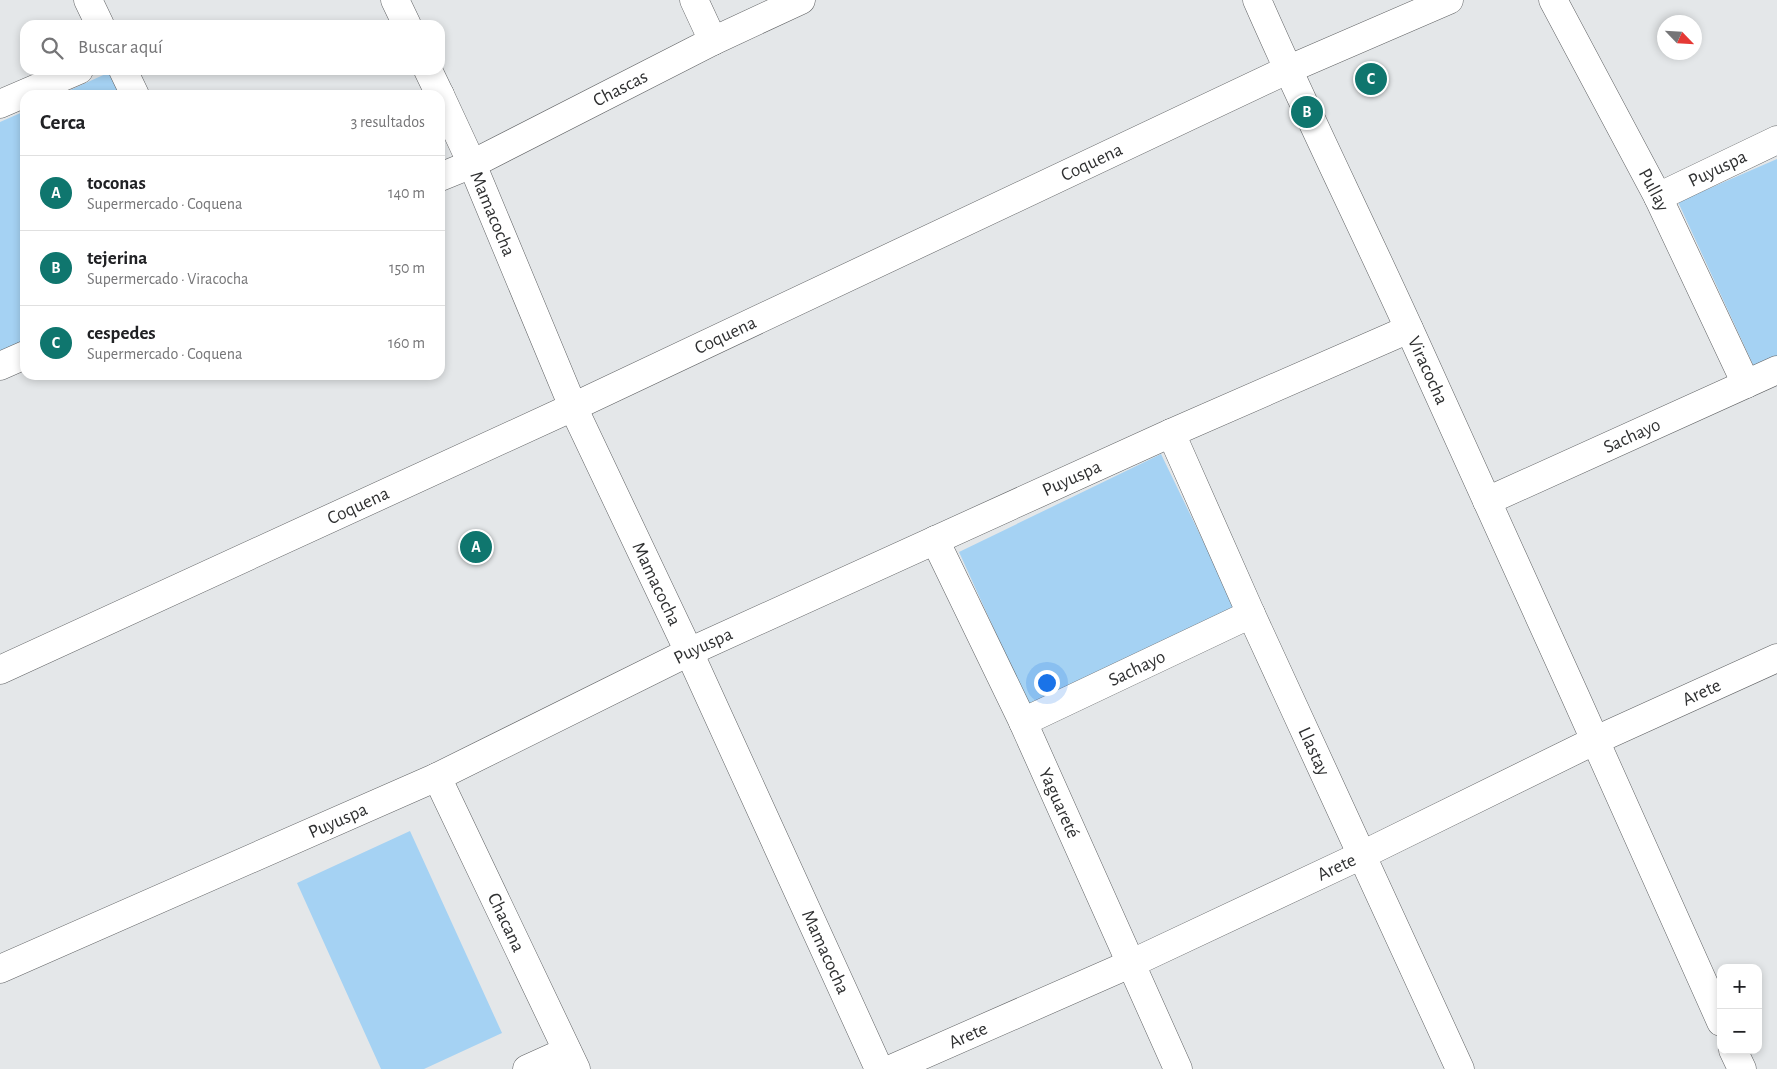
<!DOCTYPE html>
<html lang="es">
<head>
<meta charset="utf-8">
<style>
	:root { --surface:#fff; --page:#f6f6f6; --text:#202124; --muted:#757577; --line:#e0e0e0; --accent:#0f766e }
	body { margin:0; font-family:"Alegreya Sans",sans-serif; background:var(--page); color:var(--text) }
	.controls { position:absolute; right:15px; bottom:15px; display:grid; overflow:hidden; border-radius:10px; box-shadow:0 2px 8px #0003 }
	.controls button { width:45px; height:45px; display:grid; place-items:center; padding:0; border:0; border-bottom:1px solid var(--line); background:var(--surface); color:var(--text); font:25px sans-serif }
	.compass { position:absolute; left:1657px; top:15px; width:45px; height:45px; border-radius:50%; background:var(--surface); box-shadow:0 2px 8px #0003; rotate:115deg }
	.you { position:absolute; left:1046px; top:682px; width:18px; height:18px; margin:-12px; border:4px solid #fff; border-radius:50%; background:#1a73e8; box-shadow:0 0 0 8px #1a73e833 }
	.badge { display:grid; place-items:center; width:32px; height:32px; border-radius:50%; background:var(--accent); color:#fff; font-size:16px; font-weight:700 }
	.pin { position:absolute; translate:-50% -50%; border:2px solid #fff; box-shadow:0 1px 5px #0006 }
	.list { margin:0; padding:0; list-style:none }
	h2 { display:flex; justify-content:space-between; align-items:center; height:65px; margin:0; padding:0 20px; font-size:21px }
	h2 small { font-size:16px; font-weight:400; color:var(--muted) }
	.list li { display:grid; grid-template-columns:32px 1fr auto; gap:15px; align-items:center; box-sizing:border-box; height:75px; padding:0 20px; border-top:1px solid var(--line) }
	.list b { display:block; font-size:19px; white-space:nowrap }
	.list p { margin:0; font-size:16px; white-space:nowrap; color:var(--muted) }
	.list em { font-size:16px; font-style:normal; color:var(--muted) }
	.icon { flex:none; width:28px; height:28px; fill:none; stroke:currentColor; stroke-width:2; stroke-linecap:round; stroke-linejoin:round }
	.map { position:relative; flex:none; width:1777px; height:1069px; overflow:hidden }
	.search { position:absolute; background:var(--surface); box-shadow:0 2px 8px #0003; left:20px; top:20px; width:425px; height:55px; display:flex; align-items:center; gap:12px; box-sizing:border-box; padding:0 18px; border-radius:15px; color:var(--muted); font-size:19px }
	.panel { position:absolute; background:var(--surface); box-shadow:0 2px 8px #0003; left:20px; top:90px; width:425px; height:290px; border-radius:15px }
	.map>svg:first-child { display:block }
</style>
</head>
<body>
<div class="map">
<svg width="1777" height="1069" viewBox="0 0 1777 1069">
	<rect width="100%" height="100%" fill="#e4e7e9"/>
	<path fill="#a5d2f3" d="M110,72l11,23h-62z
		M25,111v229l-25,11v-229z
		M1777,159v200l-22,10 -77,-167z
		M1161,454l74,153 -207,97 -69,-152z
		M410,831l92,202 -78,36h-43l-84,-186z"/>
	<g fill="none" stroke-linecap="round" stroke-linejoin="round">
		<defs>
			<g id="minor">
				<path d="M88,0l12,25"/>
				<path d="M395,0l12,25"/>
				<path d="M694,0l19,41"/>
				<path id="s1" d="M1257,0c49,112 103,221 154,333 104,229 208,459 310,689"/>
				<path id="s2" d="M1553,0l105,197 88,187"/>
				<path d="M123,70l12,25"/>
				<path d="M428,70l12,25"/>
				<path id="s3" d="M440,95l32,69 101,243 116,245 190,417"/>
				<path d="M0,104l79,-34"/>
				<path id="s4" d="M440,177l32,-13 241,-123 88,-41"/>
				<path id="s5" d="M1658,197l119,-57"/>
				<path d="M0,366l25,-11"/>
				<path id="s6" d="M1171,433l80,181 209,455"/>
				<path id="s7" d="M1487,501l290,-131"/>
				<path id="s8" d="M935,540l88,182 155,347"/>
				<path id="s9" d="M0,670l573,-263 714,-337 162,-70"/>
				<path id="s10" d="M1023,722l228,-108"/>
				<path id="s11" d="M437,777l139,292"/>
				<path id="s12" d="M0,969l437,-192 252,-125 482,-219 238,-104"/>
				<path d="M1733,1050l9,19"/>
				<path d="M527,1069l40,-18"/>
				<path id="s13" d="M891,1069l239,-105 232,-109 234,-115 181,-82"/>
			</g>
		</defs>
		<use href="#minor" stroke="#5f6163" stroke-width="29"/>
		<use href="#minor" stroke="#fff" stroke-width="28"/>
	</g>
	<g text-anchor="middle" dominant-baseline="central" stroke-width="5" stroke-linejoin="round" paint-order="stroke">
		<g font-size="19" fill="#2f3031" stroke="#fff">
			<text stroke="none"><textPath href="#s4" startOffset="201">Chascas</textPath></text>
			<text stroke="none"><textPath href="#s9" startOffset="1204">Coquena</textPath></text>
			<text stroke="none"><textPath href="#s5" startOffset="66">Puyuspa</textPath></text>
			<text stroke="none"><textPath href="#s2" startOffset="215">Pullay</textPath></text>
			<text stroke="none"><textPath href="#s3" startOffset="130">Mamacocha</textPath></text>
			<text stroke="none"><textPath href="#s9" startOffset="799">Coquena</textPath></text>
			<text stroke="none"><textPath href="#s1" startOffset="408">Viracocha</textPath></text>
			<text stroke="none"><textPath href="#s7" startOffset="159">Sachayo</textPath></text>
			<text stroke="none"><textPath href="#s12" startOffset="1179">Puyuspa</textPath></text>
			<text stroke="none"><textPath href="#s9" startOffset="394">Coquena</textPath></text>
			<text stroke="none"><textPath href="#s3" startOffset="535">Mamacocha</textPath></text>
			<text stroke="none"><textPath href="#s12" startOffset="774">Puyuspa</textPath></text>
			<text stroke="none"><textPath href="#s10" startOffset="126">Sachayo</textPath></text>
			<text stroke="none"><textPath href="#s13" startOffset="894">Arete</textPath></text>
			<text stroke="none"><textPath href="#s6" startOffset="349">Llastay</textPath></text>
			<text stroke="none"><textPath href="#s8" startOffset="291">Yaguareté</textPath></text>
			<text stroke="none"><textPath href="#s12" startOffset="369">Puyuspa</textPath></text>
			<text stroke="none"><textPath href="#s13" startOffset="489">Arete</textPath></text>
			<text stroke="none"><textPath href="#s11" startOffset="161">Chacana</textPath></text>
			<text stroke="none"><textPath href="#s3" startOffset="940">Mamacocha</textPath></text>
			<text stroke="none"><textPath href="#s13" startOffset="84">Arete</textPath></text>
		</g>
	</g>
</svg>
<div class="controls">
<button>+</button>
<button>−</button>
</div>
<svg class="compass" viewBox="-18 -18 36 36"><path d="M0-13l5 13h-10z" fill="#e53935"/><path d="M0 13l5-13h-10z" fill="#757577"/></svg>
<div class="you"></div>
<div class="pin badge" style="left:476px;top:547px">A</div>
<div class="pin badge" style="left:1307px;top:112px">B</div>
<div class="pin badge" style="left:1371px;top:79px">C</div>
<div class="search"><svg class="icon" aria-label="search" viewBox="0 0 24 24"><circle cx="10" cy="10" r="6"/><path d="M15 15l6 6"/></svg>Buscar aquí</div>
<section class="panel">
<h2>Cerca<small>3 resultados</small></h2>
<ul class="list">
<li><span class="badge">A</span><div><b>toconas</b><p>Supermercado · Coquena</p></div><em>140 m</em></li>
<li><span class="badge">B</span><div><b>tejerina</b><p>Supermercado · Viracocha</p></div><em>150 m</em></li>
<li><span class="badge">C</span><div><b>cespedes</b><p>Supermercado · Coquena</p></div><em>160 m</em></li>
</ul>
</section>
</div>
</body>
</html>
